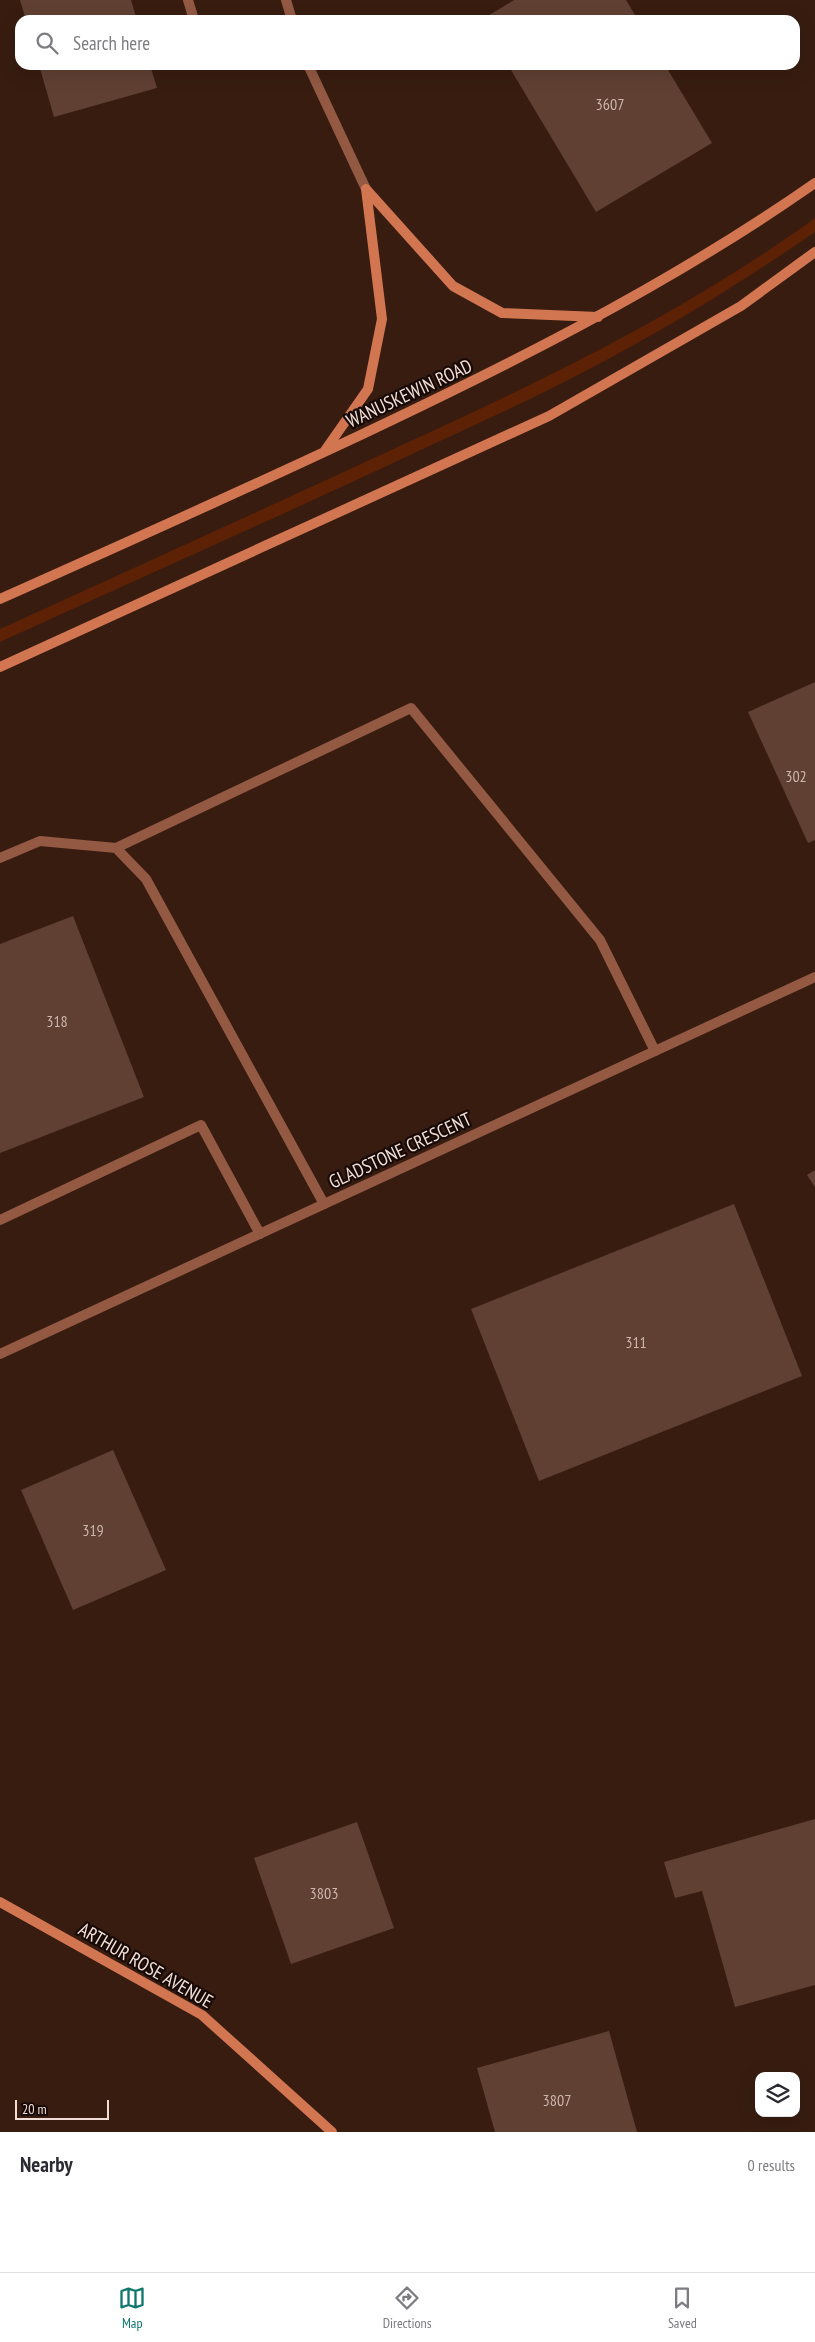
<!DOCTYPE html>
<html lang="en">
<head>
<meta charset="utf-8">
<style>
	:root { --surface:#fff; --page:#f7f7f7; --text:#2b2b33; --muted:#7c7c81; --line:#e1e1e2; --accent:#0f766e }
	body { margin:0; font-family:"PT Sans Narrow",sans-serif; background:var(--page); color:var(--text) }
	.controls { position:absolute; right:15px; bottom:15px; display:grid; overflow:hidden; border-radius:10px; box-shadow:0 5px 20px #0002 }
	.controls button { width:45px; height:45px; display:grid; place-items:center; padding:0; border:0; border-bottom:1px solid var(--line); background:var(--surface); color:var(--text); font:25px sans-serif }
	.scale { position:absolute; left:15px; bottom:12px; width:94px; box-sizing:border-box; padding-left:5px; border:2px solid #f1ddd5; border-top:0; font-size:14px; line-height:18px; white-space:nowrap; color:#f1ddd5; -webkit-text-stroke:4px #170a06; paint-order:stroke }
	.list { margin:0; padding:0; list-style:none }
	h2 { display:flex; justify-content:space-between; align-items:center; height:65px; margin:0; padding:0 20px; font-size:21px }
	h2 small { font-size:16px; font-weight:400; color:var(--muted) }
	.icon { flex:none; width:28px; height:28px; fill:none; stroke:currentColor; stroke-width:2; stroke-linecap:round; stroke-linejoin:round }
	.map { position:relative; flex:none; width:815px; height:2132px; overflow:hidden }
	.search { position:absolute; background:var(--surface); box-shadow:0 5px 20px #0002; left:15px; right:15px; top:15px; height:55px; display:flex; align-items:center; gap:12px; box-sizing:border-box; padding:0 18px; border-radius:15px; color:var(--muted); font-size:19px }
	.sheet { height:140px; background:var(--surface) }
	nav { display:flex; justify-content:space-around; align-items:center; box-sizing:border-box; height:70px; border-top:1px solid var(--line); background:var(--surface); font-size:14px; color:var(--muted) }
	nav a { display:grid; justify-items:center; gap:2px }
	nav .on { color:var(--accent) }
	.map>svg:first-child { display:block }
</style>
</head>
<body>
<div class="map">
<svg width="815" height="2132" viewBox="0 0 815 2132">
	<rect width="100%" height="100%" fill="#381c10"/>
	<path fill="#5d2105" d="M815,218v14c-71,49 -144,94 -220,134 -71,38 -146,70 -219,105 -125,58 -251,114 -376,171v-13c125,-57 251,-114 376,-172 152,-69 304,-141 439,-239z"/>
	<path fill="#604033" d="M20,0h111l6,20h-111z
		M514,0h112l12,20h-157z
		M39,65h111l7,23 -103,29z
		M508,65h157l47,78 -116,69z
		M815,682v158l-7,3 -60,-131z
		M73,916l71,181 -144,56v-209z
		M815,1170v17l-8,-12z
		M734,1204l68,172 -263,105 -68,-172z
		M113,1450l53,120 -93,40 -52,-120z
		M815,1819v166l-80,22 -33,-116 -27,7 -11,-36z
		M357,1822l37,106 -103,36 -37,-106z
		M609,2031l28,101h-142l-18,-64z"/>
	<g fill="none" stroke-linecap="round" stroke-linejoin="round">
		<path stroke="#935943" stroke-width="10" d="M188,0l6,20
			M116,848l295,-140 189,232 55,111
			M0,858l40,-17 76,7 30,31 178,325
			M0,1220l201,-95 59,109"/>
		<path stroke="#935943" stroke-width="10" d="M286,0l6,20
			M308,65l58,124
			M0,1354l815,-377"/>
		<path stroke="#d17651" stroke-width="10" d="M366,189l87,97 49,27 96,4
			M324,452l44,-63 14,-70 -16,-130
			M0,599c112,-50 224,-100 335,-152 166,-78 330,-159 480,-264
			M0,667l549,-251 192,-110 74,-54
			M0,1902l202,113 130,117"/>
	</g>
	<g text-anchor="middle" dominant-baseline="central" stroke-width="4.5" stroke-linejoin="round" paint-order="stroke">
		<g font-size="16" fill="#cdb6ac">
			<text x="610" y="104">3607</text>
			<text x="796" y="776">302</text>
			<text x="57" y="1021">318</text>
			<text x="636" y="1342">311</text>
			<text x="93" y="1530">319</text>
			<text x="324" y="1893">3803</text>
			<text x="557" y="2100">3807</text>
		</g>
		<g font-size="19" fill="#f1ddd5" stroke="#170a06">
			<text transform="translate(409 393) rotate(-25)">WANUSKEWIN ROAD</text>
			<text transform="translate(400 1150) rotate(-25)">GLADSTONE CRESCENT</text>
			<text transform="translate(146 1965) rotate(30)">ARTHUR ROSE AVENUE</text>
		</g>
	</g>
</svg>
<div class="controls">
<button><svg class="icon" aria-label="layers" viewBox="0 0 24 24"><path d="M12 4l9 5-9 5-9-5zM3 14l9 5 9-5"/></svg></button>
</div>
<div class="scale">20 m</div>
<div class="search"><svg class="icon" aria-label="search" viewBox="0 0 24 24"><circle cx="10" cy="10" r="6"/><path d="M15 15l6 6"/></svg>Search here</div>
</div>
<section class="sheet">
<h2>Nearby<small>0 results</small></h2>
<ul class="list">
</ul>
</section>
<nav>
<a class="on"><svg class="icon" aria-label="map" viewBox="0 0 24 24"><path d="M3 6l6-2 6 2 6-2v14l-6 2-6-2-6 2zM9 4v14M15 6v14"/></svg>Map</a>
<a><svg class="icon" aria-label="directions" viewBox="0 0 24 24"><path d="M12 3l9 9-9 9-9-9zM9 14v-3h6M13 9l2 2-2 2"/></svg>Directions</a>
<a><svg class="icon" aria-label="saved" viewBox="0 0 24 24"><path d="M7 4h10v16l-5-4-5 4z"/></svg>Saved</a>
</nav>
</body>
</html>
